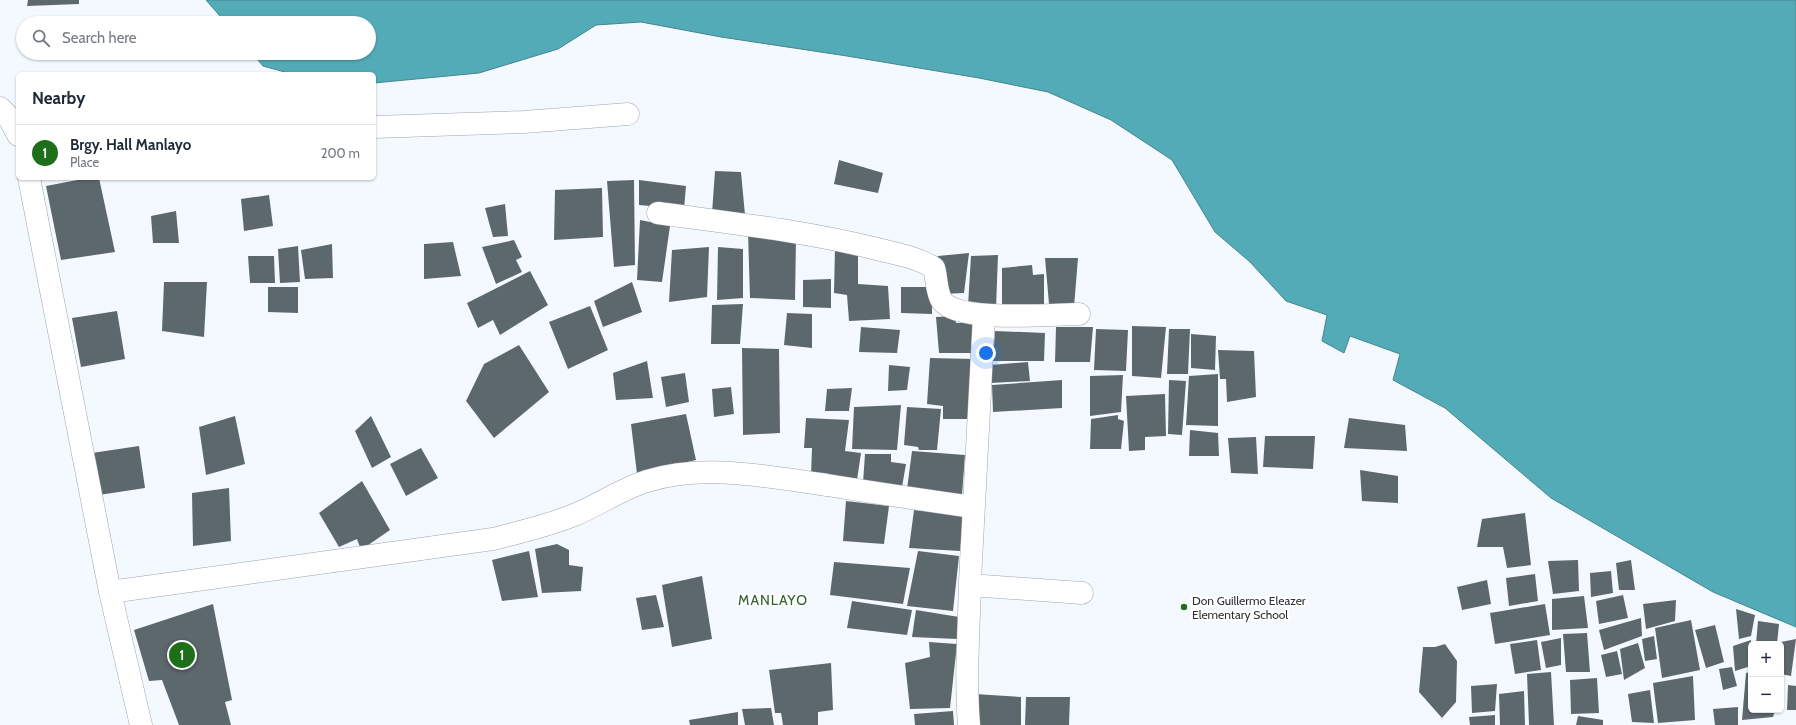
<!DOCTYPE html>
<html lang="en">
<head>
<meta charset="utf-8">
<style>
	:root { --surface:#fff; --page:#f6f6f7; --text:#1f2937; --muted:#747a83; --line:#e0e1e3; --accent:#1d7019 }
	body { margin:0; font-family:Cabin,sans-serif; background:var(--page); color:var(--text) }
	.controls { position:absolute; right:12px; bottom:12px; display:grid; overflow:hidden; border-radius:6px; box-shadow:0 1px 3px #0004 }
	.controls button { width:36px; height:36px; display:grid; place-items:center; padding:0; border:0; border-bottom:1px solid var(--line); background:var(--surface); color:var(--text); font:20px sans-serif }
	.you { position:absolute; left:986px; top:353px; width:14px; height:14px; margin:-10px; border:3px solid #fff; border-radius:50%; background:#1a73e8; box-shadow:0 0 0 6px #1a73e833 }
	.badge { display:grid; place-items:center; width:26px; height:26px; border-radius:50%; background:var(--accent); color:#fff; font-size:13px; font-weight:700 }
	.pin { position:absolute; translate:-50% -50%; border:2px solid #fff; box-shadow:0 1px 4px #0006 }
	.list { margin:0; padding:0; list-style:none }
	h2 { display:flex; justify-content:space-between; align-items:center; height:52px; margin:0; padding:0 16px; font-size:17px }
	h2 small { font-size:13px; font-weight:400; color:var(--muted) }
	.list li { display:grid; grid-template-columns:26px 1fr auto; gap:12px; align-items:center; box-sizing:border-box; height:56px; padding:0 16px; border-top:1px solid var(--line) }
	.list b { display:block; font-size:15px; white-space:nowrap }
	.list p { margin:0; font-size:13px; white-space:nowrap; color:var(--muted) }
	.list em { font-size:13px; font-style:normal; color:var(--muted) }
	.icon { flex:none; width:22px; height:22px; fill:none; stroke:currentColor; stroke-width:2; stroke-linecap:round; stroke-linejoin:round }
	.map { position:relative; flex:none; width:1796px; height:725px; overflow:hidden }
	.search { position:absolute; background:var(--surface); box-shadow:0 1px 3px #0004; left:16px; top:16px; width:360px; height:44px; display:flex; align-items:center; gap:10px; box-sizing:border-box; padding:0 14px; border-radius:22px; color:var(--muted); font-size:15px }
	.panel { position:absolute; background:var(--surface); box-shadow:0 1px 3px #0004; left:16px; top:72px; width:360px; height:108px; border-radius:6px }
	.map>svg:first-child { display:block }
</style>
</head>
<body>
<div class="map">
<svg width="1796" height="725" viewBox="0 0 1796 725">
	<rect width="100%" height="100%" fill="#f4f9ff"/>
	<path fill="#52abb6" stroke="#47868f" d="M206,0h1590v627l-83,-35 -162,-94 -106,-90 -52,-28 7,-26 -50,-18 -6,17 -22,-12 5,-26 -41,-14 -36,-39 -35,-30 -43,-72 -61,-40 -63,-28 -69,-14 -132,-22 -126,-19 -80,-15 -45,3 -38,24 -79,24 -105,10v-9h-82l-29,-8 -11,-13h117v-30h-143z"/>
	<path fill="#5d686d" d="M28,0h51v4l-52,2z
		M839,160l44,13 -5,20 -44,-9z
		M715,171l26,1 4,43 -33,-2z
		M88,178h11l16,74 -54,8 -15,-74z
		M634,180l1,85 -21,2 -7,-86z
		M639,180l47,6 -2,23 -45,-4z
		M602,188l1,49 -49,3 1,-50z
		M269,195l4,31 -29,5 -3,-32z
		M505,204l3,32 -15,1 -8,-29z
		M176,211l3,32h-26l-2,-27z
		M640,220l30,6 -8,56 -25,-2z
		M748,232l48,7 -1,61 -45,-2z
		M514,240l8,17 -6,3 6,12 -26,12 -14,-37z
		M453,242l8,34 -37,3v-35z
		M332,244l1,34 -28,1 -4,-29z
		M298,246l2,36 -20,1 -2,-34z
		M709,247l-2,50 -38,5 3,-52z
		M718,247l25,2v49l-26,2z
		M835,248l23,2v34l30,2 2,33 -41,2 -2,-26 -13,-2z
		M969,253l-5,40 -21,1 -5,-27v-11z
		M998,255l-2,53 -28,-2 3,-50z
		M248,256h26l1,27h-25z
		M1045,258h33l-4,49 -25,-3z
		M1032,265l1,10 11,-1v37h-42v-43z
		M530,271l18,34 -48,30 -7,-15 -15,8 -11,-25z
		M831,279v29l-28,-1v-27z
		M164,282h43l-3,55 -42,-6z
		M632,282l10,30 -39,15 -9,-26z
		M268,287h30v26l-30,-1z
		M901,287h31v27l-31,-1z
		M743,304l-3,40h-29l1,-39z
		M590,306l18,44 -40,19 -19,-47z
		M117,311l8,48 -44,8 -9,-49z
		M787,313l25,1v34l-28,-3z
		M955,316l1,7 17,-1 -1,31h-33l-3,-36z
		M1132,326l34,1 -5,51 -29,-2z
		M861,327l39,3 -3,23 -38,-1z
		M1056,327h37l-3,35h-35z
		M1096,329l32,1 -2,41 -32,-1z
		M1169,329h21l-2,45h-21z
		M995,331l50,2 -1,28h-51z
		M1191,334l25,2 -1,34 -24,-2z
		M519,345l30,47 -55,46 -28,-37 18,-37z
		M742,348l37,1 1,84 -37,2z
		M1218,350l36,1 2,46 -29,5 -1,-23h-6z
		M930,358l44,1 -6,60h-25v-13l-16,-2z
		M647,361l6,37 -37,2 -3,-27z
		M1028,362l2,19 -39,2 -1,-18z
		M889,365l21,2 -3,23 -19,1z
		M685,373l4,29 -23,5 -5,-30z
		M1218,374v52l-32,-1 3,-49z
		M1123,375l-2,37 -31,4v-40z
		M1062,380v28l-69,4 -1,-27z
		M1169,380l17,1 -4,54 -14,-1z
		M731,387l3,27 -20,3 -2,-28z
		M852,388l-3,23h-24l2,-22z
		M1165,394l1,42 -21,1v13l-16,1 -3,-55z
		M901,405l-4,45 -45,-1 2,-42z
		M907,407l34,2 -4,41h-18l-1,-3 -14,-2z
		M686,414l10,46 -59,14 -6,-50z
		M1118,415v4l6,2 -3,28h-31l1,-30z
		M235,416l10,48 -39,11 -7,-48z
		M371,416l20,41 -19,11 -17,-37z
		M806,418l43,2 -4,31 16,2 -4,27 -46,-4 1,-28h-8z
		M1349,418l56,7 2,26 -63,-3z
		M1190,430l28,3 1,23h-30z
		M1265,436h50l-2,33 -50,-2z
		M1256,437l2,37 -27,-1 -3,-35z
		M139,446l6,42 -46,7 -7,-42z
		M421,448l17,30 -32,18 -16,-32z
		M912,451l53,4 -3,40 -55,-6z
		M865,454h26v8l15,2 -4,23 -39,-4z
		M1360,470l38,6v27l-36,-2z
		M362,481l28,49 -29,20 -4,-11 -18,8 -20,-34z
		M229,488l2,53 -38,5 -1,-53z
		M846,501l43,5 -5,38 -41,-3z
		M914,510l50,5 -4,36 -51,-3z
		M1525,513l6,52 -24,3 -4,-21h-26l5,-28z
		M557,544l12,6v15l14,2 -2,24 -39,2 -7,-44z
		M529,551l9,46 -36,4 -10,-41z
		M918,551l41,5 -6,55 -46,-5z
		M1578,560l1,31 -26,3 -5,-33z
		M1631,560l4,30h-16l-3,-27z
		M834,562l76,6 -7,36 -73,-9z
		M1611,571l2,22 -22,4 -1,-24z
		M1535,574l3,27 -29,5 -3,-28z
		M702,576l10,63 -40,8 -10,-62z
		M1487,580l4,24 -29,6 -5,-23z
		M656,595l8,32 -22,3 -6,-32z
		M1623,595l5,23 -29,6 -3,-23z
		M1584,596l4,32 -36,2v-31z
		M1676,600l-1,21 -29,8 -3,-25z
		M852,601l60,9 -5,25 -60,-7z
		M213,604l19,96 -7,2 6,23h-52l-17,-45 -13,1 -15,-51z
		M1545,604l5,31 -55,9 -5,-31z
		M1736,609l19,6 -4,21 -12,3z
		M916,610l43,7 -2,22 -45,-2z
		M1641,618l1,18 -38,14 -5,-20z
		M1691,620l9,50 -38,8 -7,-50z
		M1758,621l21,3 -2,20h-21z
		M1715,625l9,37 -18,6 -11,-38z
		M1587,633l3,39h-24l-3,-38z
		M1654,636l3,23 -12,2 -3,-22z
		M1561,638v27l-15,3 -5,-26z
		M1796,639l-5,37 -10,-2v-32z
		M1537,640l4,30 -26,4 -5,-30z
		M1751,640v26l-16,5 -2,-25z
		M929,642l28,2 -7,64 -40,1 -5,-46 25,-6z
		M1638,643l7,25 -21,12 -4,-31z
		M1445,644l12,17 -1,41 -14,16 -23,-26 4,-45h12z
		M1617,651l5,23 -16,3 -5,-22z
		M831,663l2,47 -15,2v13h-35l-2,-12h-6l-6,-43z
		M1732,667l5,19 -14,4 -4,-21z
		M1551,672l3,53h-25l-2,-51z
		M1751,672v38h24l-2,7 -31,3 4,-47z
		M1693,676l2,44 -37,3 -5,-40z
		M1597,678l2,35 -28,1 -1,-34z
		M1497,684l-2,27 -23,2 -1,-27z
		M1788,685l8,1v24h-9z
		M1650,690l4,33 -22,-1 -4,-28z
		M1524,691l1,34h-25l-1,-31z
		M975,694l46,3v28h-46z
		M1026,697h44l-1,28h-44z
		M1738,707v18h-23l-2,-16z
		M771,708l3,17h-29l-3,-16z
		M953,711l1,14h-39l-1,-11z
		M738,712v13h-48l-1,-5z
		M1495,715v10h-25l-1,-8z
		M1578,716l25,4v5h-27z"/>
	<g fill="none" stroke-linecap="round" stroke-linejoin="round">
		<defs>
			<path id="minor" d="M0,108l8,8 10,19
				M374,127l150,-5 104,-8
				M29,178l81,414 31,133
				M658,213c73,10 147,18 219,36 19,5 40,8 57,19 3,10 2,24 8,33 17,22 109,13 137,13
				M970,585l112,8
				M110,592l383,-53c27,-7 54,-13 81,-24 25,-10 47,-26 73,-34 58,-18 121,-4 180,4 49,8 97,15 146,22
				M969,725c-4,-47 0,-95 1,-143 4,-89 9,-178 14,-266"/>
		</defs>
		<use href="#minor" stroke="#9da5ae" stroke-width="23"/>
		<use href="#minor" stroke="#fff" stroke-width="22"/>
	</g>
	<circle fill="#1d7019" stroke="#fff" stroke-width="1.5" cx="1184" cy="607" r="4"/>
	<g text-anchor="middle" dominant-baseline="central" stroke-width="4" stroke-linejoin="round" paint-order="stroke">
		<g font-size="12" fill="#2c3033" stroke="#fff" text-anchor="start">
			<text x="1192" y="600">Don Guillermo Eleazer<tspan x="1192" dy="14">Elementary School</tspan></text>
		</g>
		<g font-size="14" letter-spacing="1" fill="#2f612b" stroke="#fff">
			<text x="773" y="600">MANLAYO</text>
		</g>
	</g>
</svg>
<div class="controls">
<button>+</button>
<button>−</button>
</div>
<div class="you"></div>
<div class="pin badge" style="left:182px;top:655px">1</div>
<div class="search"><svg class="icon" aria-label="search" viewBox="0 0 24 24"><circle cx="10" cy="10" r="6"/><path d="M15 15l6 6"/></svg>Search here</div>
<section class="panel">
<h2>Nearby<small></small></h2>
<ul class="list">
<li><span class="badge">1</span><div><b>Brgy. Hall Manlayo</b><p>Place</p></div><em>200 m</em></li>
</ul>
</section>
</div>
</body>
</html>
